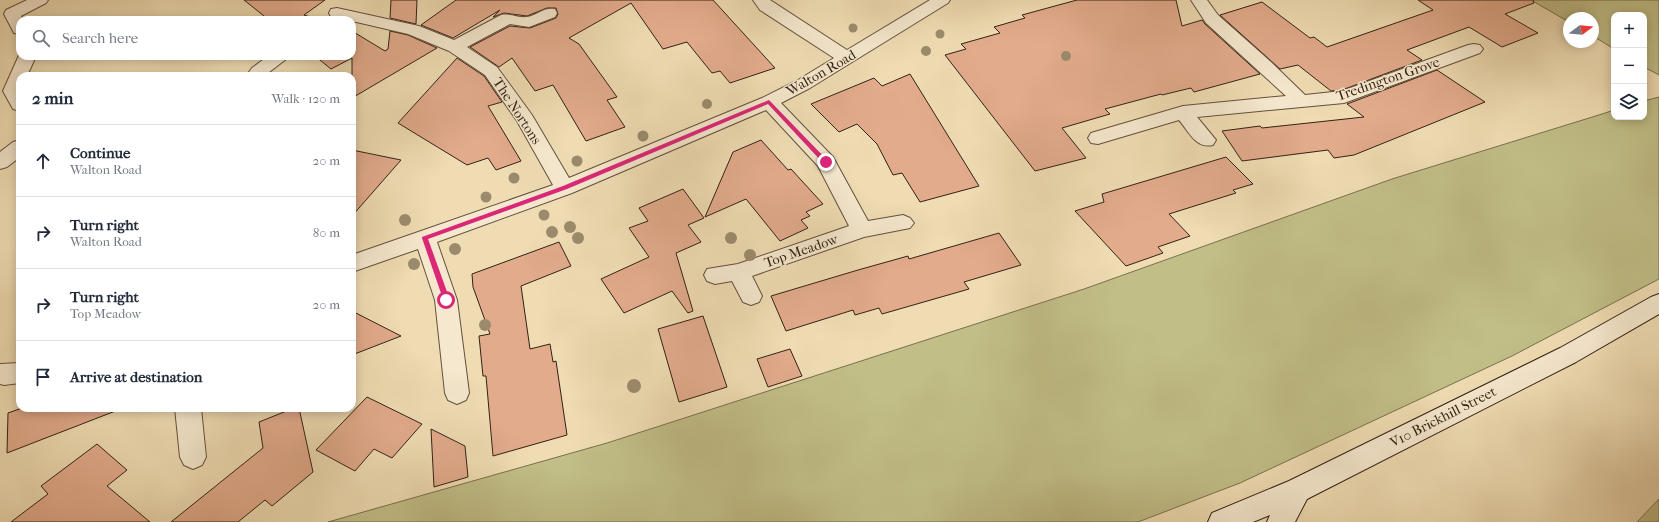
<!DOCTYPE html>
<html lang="en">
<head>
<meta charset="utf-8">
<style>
	:root { --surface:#fff; --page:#f6f6f7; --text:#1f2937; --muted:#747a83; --line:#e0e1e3 }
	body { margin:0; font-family:"IM FELL French Canon",serif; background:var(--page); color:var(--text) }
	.controls { position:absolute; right:12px; top:12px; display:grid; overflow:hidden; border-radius:8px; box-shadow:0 2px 10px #0003 }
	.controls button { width:36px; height:36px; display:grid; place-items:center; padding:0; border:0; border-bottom:1px solid var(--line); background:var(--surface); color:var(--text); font:20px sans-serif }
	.compass { position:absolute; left:1563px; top:12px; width:36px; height:36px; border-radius:50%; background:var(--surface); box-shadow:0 2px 10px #0003; rotate:74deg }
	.stop { position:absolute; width:12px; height:12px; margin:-9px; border:3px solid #db2777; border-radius:50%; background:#fff }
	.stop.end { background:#db2777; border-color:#fff; box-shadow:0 1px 4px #0008 }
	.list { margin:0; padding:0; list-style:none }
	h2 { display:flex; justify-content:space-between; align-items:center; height:52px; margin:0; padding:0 16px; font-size:17px }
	h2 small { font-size:13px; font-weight:400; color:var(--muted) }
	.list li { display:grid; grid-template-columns:26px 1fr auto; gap:12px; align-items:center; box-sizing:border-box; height:72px; padding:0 16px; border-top:1px solid var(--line) }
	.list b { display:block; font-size:15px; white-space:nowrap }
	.list p { margin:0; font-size:13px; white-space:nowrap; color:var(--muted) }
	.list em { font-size:13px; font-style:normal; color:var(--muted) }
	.icon { flex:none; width:22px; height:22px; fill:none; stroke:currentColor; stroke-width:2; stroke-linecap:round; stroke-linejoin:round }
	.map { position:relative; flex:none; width:1659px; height:522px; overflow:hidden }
	.search { position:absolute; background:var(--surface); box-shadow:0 2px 10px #0003; left:16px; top:16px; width:340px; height:44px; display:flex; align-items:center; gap:10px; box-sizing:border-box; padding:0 14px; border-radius:12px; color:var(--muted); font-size:15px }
	.panel { position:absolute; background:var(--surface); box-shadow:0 2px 10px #0003; left:16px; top:72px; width:340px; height:340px; border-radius:12px }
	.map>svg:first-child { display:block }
</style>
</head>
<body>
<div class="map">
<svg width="1659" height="522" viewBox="0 0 1659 522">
	<rect width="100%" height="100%" fill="#efdcb3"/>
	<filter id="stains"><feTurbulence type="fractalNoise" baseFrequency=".005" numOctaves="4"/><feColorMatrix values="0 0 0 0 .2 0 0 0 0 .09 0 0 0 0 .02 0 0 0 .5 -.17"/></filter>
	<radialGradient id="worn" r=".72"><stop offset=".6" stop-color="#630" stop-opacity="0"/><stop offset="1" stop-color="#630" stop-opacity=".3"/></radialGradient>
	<path fill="#c1be87" stroke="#7a704e" d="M1531,0h128v75l-15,-8v-52h-30v34l-21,-13v-18h-24v4z
		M1659,97v182l-147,77 -272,127 -102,39h-810l279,-79 477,-154 308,-110 210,-65 12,-4v7h30v-16z
		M1659,499v23h-22z"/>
	<path fill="#e2ab8c" stroke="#342115" d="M244,0h81l-21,15 16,5h-51z
		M391,0h26l-1,24 -26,-6z
		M456,0h257l62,68 -45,15 -10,-12 -8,2 -25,-31 -24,7 -32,-46 -62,35 10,6 38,53 -10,3 18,27 -39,14 -33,-56 -18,6 -23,-33 -13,9 -29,-20 40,-21 20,2 26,-10 2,-4 -2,-6h-9l-20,8 -23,-3 -11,4 7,-7 -47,28 -32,-13z
		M1077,0h99l6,26 20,-6 3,4 55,50 -66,18 -3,-4 -29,7 -1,-1 -56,15 5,5 -48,14 24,30 -51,13 -90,-116 21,-6 -5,-5 39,-11 -6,-6 31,-9 -3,-3z
		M1418,0h115l1,3 -29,11 33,19 -36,14 -33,-20 -62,23 15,10 -80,30 -11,1 -33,-26 -18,4 -60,-54 42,-13 48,36 4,-1 13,10 106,-37z
		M352,31l33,20 3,-2 2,-18 18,4 29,13 -85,50v-40l-21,11 -16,-13h37z
		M457,58l27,18 18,26 -14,4 33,55 -25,9 -8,-12 -21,7 -69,-42z
		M1437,70l48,32 -131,53 -20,3 -6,-8 -86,11 -20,-30 38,-5 2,2 102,-11 -17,-13z
		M910,74l69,112 -59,16 -18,-29 -9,2 -16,-31 -20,-20 -18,8 -28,-28 63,-26 8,8z
		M761,140l27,30 3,-1 32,35 -17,8 4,4 -9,4 7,8 -28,13 -34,-42 -41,18 28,-65z
		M352,150l49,10 -49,56z
		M1226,157l27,27 -20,6 3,3 -67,21 21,22 -32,11 5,6 -37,13 -51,-55 29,-9 -2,-8z
		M683,189l21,29 -16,7 13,17 -25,11 17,58 -5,2 -16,-22 -48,22 -23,-34 48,-22 -20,-29 19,-7 -9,-13z
		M999,233l22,32 -57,17 5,7 -87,25 -3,-6 -24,7 -2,-5 -67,21 -15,-35 87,-26 50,-14 1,3z
		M559,242l12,24 -50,20 9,63 20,-5 3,18 3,-1 11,74 -74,21 -7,-80h-3l-4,-40 11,-2 -17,-47 -1,-13z
		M352,311l49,25 -49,19z
		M703,316l24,71 -48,15 -21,-73z
		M790,349l12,27 -34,11 -11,-28z
		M367,397l55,27 -30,34 -18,-9 -19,22 -39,-21z
		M22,408h96v2l-111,43 1,-40z
		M294,408h5l14,64 -41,34 -7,-6 -27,22h-67l92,-74 -4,-26z
		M431,429l34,17 3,31 -34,10z
		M97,444l30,26 -20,16 43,36h-139l37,-28 -7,-8z"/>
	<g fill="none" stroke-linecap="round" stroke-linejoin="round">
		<defs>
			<path id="street" d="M27,0h21l-2,3 -25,13 3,4h-4v14l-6,-1 -10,-19 2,-4z
				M753,0h17l77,50 83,-50h20l-2,3 -138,85 -29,15 52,54 35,64 35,-6 7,3 4,5 -4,5 -46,9 -112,39 10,20 -3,6 -8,3 -8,-3 -11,-21 -17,3 -8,-3 -3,-6 3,-6 31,-5 111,-38 -31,-60 -52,-56 -194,83 -135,49 20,58 12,93 -3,7 -9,4 -9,-4 -3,-7 -10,-93 -17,-51 -66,23v-17l201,-70 -36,-64 -32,-46 -36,-24 -41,-17 -56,-13v-1l-21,-3 -2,-4 2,-4 6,-1 82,18 35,14 47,-25c9,-2 17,3 26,2 11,-2 16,-10 28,-8l2,4 -2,4 -26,10 -19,-3 -43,23 30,20 35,48 37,63 193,-80 36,-18 36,-22 -74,-48z
				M1191,0h16l11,15 53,47 34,33 37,-4 126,-46 6,-1 6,1 3,4 -3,4 -136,50 -147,14 19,23 -3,5c-17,4 -24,-13 -34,-25l-81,24 -7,-1 -3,-5 3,-5 92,-27 103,-10 -80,-73z
				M20,53v3h16l-9,20h-7v35l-7,-2 -10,-18z
				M268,56h20l-3,4 -21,16h-12l-3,-4 3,-4z
				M20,140v17l-13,10 -7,2v-17l13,-10z
				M20,363v20l-16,2 -4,-1v-20z
				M175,408h26l5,49 -4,8 -9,4 -9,-4 -4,-8z"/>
			<path id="secondary" d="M1659,294v20l-83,48 -269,137 -12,23h-28l3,-7 -17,7h-45l4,-9 77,-32 271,-133 91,-51z"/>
		</defs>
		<use href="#street" stroke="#63503c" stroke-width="2"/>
		<use href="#secondary" stroke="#342115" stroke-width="2"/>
		<use href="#street" fill="#f5e8ce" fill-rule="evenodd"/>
		<use href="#secondary" fill="#f5e8ce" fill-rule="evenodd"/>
	</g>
	<g fill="#9b8b6c">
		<circle cx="853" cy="28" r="4.5"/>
		<circle cx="940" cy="34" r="4.5"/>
		<circle cx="926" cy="51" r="5"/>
		<circle cx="1066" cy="56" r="5"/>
		<circle cx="707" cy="104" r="5"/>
		<circle cx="643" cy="136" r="5.5"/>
		<circle cx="577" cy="161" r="5.5"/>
		<circle cx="514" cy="178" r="5.5"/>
		<circle cx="486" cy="197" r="5.5"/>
		<circle cx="544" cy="215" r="5.5"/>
		<circle cx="405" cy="220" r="6"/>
		<circle cx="570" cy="227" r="6"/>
		<circle cx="552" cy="232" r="6"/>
		<circle cx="578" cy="238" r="6"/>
		<circle cx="731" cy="238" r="6"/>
		<circle cx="455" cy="249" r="6"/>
		<circle cx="750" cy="255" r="6"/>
		<circle cx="414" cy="264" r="6"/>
		<circle cx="485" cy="325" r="6"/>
		<circle cx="634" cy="386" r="7"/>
	</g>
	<path fill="#db2777" d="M769,100l59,61v3h-4l-56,-60 -201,85 -139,50 22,61 -4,3 -2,-1 -22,-64v-1l141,-51z"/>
	<g text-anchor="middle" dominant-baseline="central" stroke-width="3" stroke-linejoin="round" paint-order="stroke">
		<g font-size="14" fill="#342115" stroke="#f5e8ce">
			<text transform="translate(821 73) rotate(-30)">Walton Road</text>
			<text transform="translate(1388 79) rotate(-19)">Tredington Grove</text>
			<text transform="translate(517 111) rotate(57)">The Nortons</text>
			<text transform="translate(801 251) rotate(-19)">Top Meadow</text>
			<text transform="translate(1443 417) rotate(-27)">V10 Brickhill Street</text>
		</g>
	</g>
	<rect width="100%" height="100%" filter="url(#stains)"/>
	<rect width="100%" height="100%" fill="url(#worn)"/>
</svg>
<div class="controls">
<button>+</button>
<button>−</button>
<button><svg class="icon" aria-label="layers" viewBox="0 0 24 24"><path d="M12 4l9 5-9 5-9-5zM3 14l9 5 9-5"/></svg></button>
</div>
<svg class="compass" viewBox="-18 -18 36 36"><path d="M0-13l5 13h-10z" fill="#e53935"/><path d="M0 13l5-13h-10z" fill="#747a83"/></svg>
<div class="stop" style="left:446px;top:300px"></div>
<div class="stop end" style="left:826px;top:162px"></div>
<div class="search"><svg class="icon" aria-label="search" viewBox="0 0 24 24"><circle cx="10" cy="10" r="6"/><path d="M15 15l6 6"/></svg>Search here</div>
<section class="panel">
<h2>2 min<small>Walk · 120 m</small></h2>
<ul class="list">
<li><svg class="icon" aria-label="ahead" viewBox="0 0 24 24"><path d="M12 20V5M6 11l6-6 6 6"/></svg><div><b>Continue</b><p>Walton Road</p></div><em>20 m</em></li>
<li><svg class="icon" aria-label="right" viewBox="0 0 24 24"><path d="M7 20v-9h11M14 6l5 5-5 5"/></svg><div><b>Turn right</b><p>Walton Road</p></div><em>80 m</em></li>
<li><svg class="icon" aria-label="right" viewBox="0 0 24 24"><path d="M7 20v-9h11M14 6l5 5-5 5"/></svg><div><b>Turn right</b><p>Top Meadow</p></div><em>20 m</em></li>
<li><svg class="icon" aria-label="arrive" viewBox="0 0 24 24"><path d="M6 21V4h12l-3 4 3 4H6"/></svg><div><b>Arrive at destination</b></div></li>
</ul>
</section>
</div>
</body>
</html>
